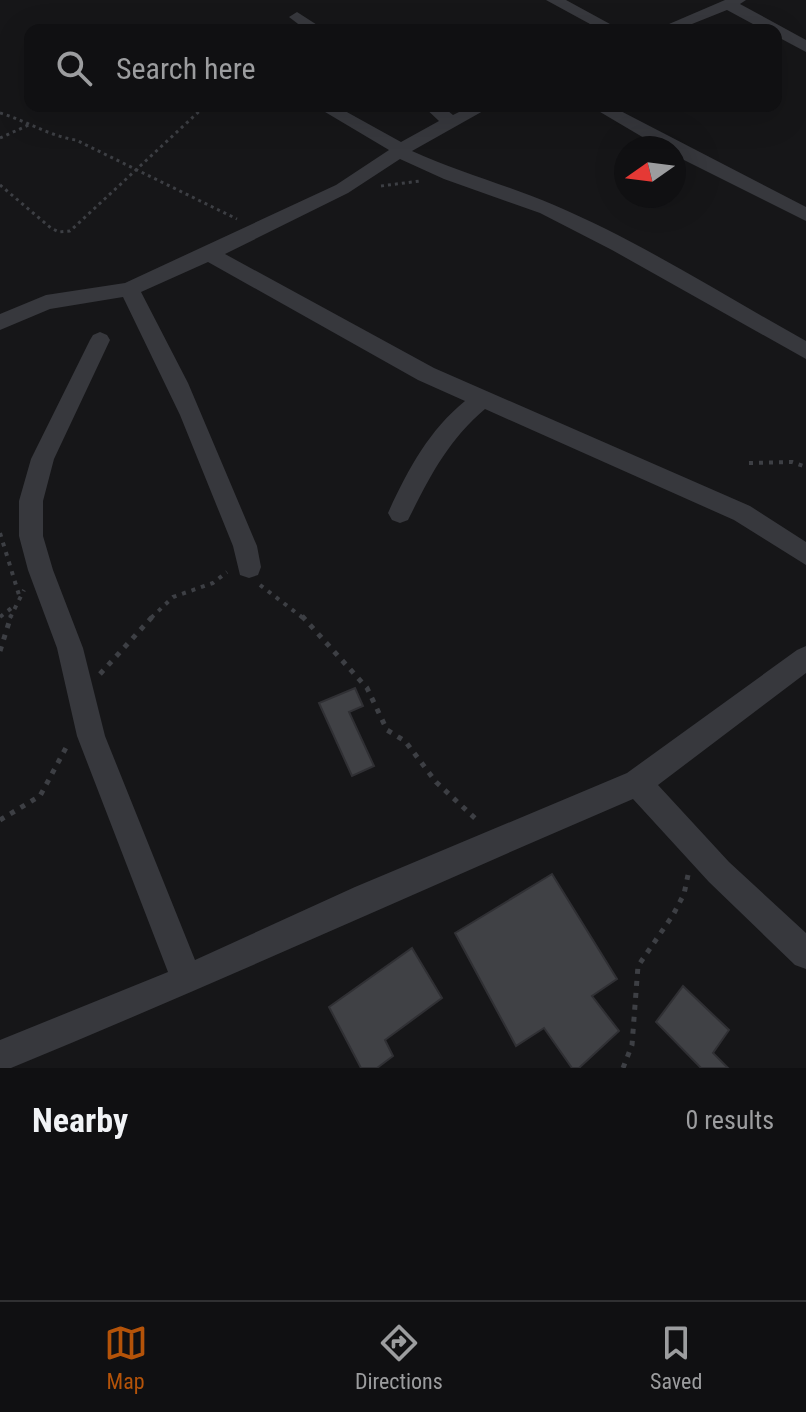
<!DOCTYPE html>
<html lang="en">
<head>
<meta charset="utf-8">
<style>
	:root { --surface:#101012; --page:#19191b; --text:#f1f3f6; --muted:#9c9d9f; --line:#303032; --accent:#b45309 }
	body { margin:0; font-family:"Roboto Condensed",sans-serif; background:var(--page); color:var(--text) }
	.compass { position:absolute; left:614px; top:136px; width:72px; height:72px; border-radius:50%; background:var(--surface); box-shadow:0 8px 32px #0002; rotate:256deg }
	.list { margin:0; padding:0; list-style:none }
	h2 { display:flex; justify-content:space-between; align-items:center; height:104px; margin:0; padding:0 32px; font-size:34px }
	h2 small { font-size:26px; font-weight:400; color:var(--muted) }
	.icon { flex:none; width:44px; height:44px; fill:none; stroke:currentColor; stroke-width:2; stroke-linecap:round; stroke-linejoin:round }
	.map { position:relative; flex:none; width:806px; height:1068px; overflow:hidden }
	.search { position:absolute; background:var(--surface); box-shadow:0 8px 32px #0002; left:24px; right:24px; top:24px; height:88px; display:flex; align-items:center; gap:20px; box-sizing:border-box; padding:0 28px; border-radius:16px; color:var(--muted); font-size:30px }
	.sheet { height:232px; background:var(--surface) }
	nav { display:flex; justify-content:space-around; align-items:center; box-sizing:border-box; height:112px; border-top:2px solid var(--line); background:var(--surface); font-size:22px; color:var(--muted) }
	nav a { display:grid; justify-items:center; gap:4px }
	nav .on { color:var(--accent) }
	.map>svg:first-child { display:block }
</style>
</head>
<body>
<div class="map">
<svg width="806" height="1068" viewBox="0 0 806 1068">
	<rect width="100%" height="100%" fill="#161618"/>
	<path fill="#404145" stroke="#303034" stroke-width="2" d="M355,688l8,18 -14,6 25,54 -22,10 -33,-73z
		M552,874l65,105 -25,17 27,35 -40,37h-7l-28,-40 -28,18 -61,-113z
		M412,948l30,50 -57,42 8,16 -16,12h-16l-32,-61z
		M683,986l46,44 -16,23 15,15h-27l-45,-46z"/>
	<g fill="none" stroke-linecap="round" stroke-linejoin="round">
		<path stroke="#3d3f44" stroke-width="3" stroke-dasharray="3 4" stroke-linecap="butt" d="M0,113c27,8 49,23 76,27l161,79
			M0,138l31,-14
			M0,185l51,43 8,4 11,-1 135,-125
			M381,186l39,-5"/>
		<path stroke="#3d3f44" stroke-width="4" stroke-dasharray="4 6" stroke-linecap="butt" d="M749,463l43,-1 14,5
			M0,533l19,62
			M260,585l43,33
			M0,617l14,-11
			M10,618l14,-28
			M151,618l22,-21 40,-14 14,-11"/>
		<path stroke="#3d3f44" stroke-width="5" stroke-dasharray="5 7" stroke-linecap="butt" d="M302,616l65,72 20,42 18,11 31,41 42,39
			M0,651l11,-35
			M100,674l53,-58
			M0,820l40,-24 28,-52
			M623,1068l9,-23 6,-79 35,-51 11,-21 4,-19"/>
		<path fill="#37383d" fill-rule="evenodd" d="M546,0h20l55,30h-20z
			M725,0h21l-6,4 66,36v12l-30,-16v-6h-12l-37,-20 -50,20h-22z
			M297,12l28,18h-19l-17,-13z
			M315,106h21l65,36 38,-21 -16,-15h19l11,9 18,-9h21l-80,45c46,21 95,34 142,54 87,37 169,90 252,136v18l-194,-109 -72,-37 -96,-34 -44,-20 -52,34 -123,61 209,114 316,138 56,36v23l-72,-45 -249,-111c-37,31 -56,69 -77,111l-8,3 -8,-3 -4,-7c19,-42 41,-83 77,-112l-47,-21 -210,-118 -67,30 47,91 69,163 4,21 -3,8 -9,3 -9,-3 -7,-29 -53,-131 -57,-118 -73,12 -50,21v-16l46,-19 79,-12 211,-98 53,-35z
			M590,106h21l195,101v14l-132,-66v-7h-13z
			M100,332l7,3 3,5 -56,119 -11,42v35l10,34 30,78 22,88 90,224 160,-73 272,-114 170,-123 9,-4v27l-148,112 71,77 77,71v36l-11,-4 -86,-83 -76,-83c-208,89 -413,183 -622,269h-11v-28l168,-68 -91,-236 -20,-88 -29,-78 -9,-34v-35l12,-42 59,-119 3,-5z"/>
	</g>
</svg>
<svg class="compass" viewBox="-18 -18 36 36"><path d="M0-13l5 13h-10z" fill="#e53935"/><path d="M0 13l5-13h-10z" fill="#9c9d9f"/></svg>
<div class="search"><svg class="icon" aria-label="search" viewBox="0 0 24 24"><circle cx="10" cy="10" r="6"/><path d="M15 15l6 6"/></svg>Search here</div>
</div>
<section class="sheet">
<h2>Nearby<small>0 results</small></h2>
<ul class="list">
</ul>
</section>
<nav>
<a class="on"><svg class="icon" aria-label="map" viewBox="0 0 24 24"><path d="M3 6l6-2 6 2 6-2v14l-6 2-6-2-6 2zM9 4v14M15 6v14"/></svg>Map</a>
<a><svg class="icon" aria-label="directions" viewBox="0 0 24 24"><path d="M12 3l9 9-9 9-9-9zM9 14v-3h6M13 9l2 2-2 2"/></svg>Directions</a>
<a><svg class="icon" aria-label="saved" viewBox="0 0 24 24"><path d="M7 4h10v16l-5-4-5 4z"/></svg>Saved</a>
</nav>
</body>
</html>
